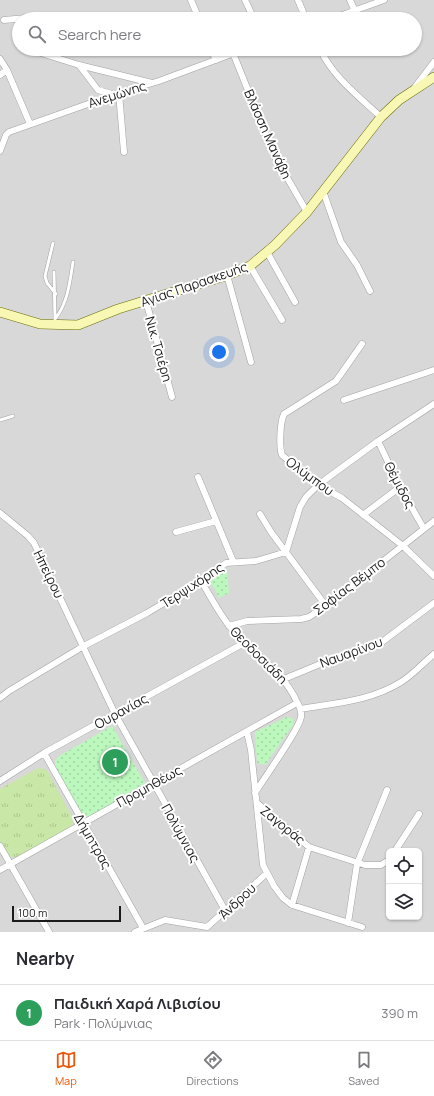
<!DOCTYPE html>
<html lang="en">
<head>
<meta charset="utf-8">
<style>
	:root { --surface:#fff; --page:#f2f2f3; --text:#2b2b33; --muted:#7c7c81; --line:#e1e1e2; --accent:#ea580c }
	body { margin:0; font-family:Manrope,sans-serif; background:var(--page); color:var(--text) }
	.controls { position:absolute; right:12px; bottom:12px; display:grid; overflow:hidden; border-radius:6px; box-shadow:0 1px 3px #0004 }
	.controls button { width:36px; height:36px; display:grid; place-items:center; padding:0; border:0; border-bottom:1px solid var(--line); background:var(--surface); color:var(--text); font:20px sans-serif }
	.scale { position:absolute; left:12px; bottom:10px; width:109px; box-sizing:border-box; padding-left:4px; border:2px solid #1b1b1b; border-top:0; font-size:11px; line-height:14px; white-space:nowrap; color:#1b1b1b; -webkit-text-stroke:3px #fff; paint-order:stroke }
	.you { position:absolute; left:219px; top:352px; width:14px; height:14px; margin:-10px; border:3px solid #fff; border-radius:50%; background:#1a73e8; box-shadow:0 0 0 6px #1a73e833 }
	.badge { display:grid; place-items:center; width:26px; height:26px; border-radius:50%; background:var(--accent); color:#fff; font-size:13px; font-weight:700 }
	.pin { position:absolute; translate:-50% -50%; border:2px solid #fff; box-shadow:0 1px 4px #0006 }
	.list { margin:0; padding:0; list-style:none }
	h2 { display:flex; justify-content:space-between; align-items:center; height:52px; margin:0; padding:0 16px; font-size:17px }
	h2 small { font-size:13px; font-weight:400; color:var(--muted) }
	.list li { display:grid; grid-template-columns:26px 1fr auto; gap:12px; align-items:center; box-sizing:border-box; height:56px; padding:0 16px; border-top:1px solid var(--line) }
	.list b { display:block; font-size:15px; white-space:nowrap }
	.list p { margin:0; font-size:13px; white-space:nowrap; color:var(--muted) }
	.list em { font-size:13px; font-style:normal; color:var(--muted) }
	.icon { flex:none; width:22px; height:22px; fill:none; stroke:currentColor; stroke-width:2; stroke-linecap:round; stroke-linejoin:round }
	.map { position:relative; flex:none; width:434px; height:932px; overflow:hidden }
	.search { position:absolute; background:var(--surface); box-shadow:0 1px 3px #0004; left:12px; right:12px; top:12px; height:44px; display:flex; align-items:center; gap:10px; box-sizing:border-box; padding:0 14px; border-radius:22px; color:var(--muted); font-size:15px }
	.sheet { height:108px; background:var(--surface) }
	nav { display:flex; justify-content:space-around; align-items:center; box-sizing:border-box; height:56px; border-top:1px solid var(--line); background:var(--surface); font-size:11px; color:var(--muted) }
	nav a { display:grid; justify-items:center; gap:2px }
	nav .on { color:var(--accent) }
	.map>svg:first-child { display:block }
</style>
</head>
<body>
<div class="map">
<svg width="434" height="932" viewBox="0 0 434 932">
	<defs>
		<pattern id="grass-tufts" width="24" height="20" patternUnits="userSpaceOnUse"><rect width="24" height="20" fill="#c9e7a6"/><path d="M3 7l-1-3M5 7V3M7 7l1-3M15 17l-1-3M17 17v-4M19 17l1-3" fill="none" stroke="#acc68e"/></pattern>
		<pattern id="park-dots" width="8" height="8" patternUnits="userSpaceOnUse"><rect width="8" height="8" fill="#bcf8bd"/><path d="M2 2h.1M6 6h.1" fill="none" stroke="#a1d4a2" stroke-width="1.8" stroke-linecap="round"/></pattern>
	</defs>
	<rect width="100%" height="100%" fill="#ece8e0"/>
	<path fill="#d9d8d8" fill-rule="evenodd" d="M0,0h434v932h-434zM19,19h396v30h-396zM389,851h30v66h-30z"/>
	<path fill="url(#grass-tufts)" d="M41,768l6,2 25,47 1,6 -4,5 -50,29h-8l-11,-16v-52l36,-20z"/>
	<path fill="url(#park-dots)" d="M227,570l2,23 -10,5 -9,-17z
		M287,717l6,2v6l-28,40 -8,-2 -2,-31z
		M112,726l33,57 -54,33h-4l-7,-4 -25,-44v-7l4,-5z"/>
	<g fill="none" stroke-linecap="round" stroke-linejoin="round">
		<defs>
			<path id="lane" d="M53,243l-8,33 2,7 9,11
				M54,272l1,46
				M55,319c13,-16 15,-38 18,-57
				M0,420l13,-4"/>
			<path id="street" d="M191,0l8,19
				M245,0l9,19
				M298,0l8,19
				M350,0l5,11
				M331,19l53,-19
				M4,20l34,-3 11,2
				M37,49l4,4 38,12 73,18
				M211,49l5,11
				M320,49c13,28 38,47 61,68
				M233,53l41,102 33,57
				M0,59l7,11
				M79,65l19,25 14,4
				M0,75l7,-5 23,54
				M415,87l19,-25
				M119,93l5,59
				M0,151l6,-16 3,-3 110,-39 40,-12 86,-32
				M323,191l18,51 16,23 13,26
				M267,252l28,50
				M250,266l32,54
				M227,275l24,87
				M146,301l26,96
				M362,344l-26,37 -52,33c-4,8 -5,33 -2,41l36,30 24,13 61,48 31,30
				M344,400l90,-30
				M378,441l22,46 24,42
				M198,477l35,84
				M0,513l28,23 6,7 81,171 111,198
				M260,514l11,18 55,74
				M363,515l37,-28
				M176,532l40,-11
				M201,581c10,16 18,33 30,47 22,27 51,41 66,74 3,5 5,9 4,15 -2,13 -37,61 -46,76
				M229,626l18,-5 54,-2 8,-2 17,-11 108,-85
				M284,679l58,-24 40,-13 52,-39
				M0,698l9,-7 73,-44 65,-34 54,-32 25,-18 30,-2 30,-9 14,-45 6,-10 12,-12 60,-44 56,-37
				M301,709c34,-6 70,-8 100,-27 13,-8 22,-19 33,-28
				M247,732l4,18 12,115 11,21 9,12 9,7 70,22
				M44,753l99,175
				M0,781l44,-28 200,-110
				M257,803l52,44 56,18h16l8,-5
				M0,846l49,86
				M395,851l24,-37
				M0,870l297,-167
				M292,905l17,-58
				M348,923l9,-59 30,-74
				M207,927l59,-53
				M135,932l30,-12 42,7"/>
			<path id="secondary" d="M0,312l40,12 38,1 40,-16 104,-32 28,-11 25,-21 32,-33 74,-95 18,-17 35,-23"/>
		</defs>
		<use href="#lane" stroke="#a2a2a2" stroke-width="4"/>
		<use href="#street" stroke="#a2a2a2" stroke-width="7"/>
		<use href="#secondary" stroke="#686d06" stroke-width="10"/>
		<use href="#lane" stroke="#fff" stroke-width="3"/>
		<use href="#street" stroke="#fff" stroke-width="6"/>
		<use href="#secondary" stroke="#f8f7b3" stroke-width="9"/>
	</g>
	<g text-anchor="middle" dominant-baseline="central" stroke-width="4" stroke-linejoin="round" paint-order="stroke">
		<g font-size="13" fill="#1b1b1b" stroke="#fff">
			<text transform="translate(117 94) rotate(-18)">Ανεμώνης</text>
			<text transform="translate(268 134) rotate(66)">Βλάσση Μανάβη</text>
			<text transform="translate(194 284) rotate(-19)">Αγίας Παρασκευής</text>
			<text transform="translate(159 349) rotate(74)">Νικ. Τσιέρη</text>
			<text transform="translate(310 476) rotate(36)">Ολύμπου</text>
			<text transform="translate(400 485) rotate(62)">Θέμιδος</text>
			<text transform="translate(49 574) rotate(64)">Ηπείρου</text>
			<text transform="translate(192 585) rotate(-33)">Τερψιχόρης</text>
			<text transform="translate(349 586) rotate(-37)">Σοφίας Βέμπο</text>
			<text transform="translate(351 652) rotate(-20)">Ναυαρίνου</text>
			<text transform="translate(259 655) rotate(45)">Θεοδοσιάδη</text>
			<text transform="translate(121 711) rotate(-29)">Ουρανίας</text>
			<text transform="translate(149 786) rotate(-29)">Προμηθέως</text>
			<text transform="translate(283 825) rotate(39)">Ζαγοράς</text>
			<text transform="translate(181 833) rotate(61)">Πολύμνιας</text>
			<text transform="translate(93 841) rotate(60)">Δήμητρας</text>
			<text transform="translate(237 901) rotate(-43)">Άνδρου</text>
		</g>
	</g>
</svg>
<div class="controls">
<button><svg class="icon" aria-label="locate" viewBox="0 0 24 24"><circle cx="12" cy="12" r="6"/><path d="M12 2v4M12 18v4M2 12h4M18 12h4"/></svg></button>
<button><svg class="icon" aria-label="layers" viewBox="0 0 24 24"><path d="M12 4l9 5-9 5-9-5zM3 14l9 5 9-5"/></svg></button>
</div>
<div class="scale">100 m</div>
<div class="you"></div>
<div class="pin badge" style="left:115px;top:762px;background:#2e9e5b">1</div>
<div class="search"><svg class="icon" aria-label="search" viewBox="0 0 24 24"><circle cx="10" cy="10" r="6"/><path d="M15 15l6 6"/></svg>Search here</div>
</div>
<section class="sheet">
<h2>Nearby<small></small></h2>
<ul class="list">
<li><span class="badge" style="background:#2e9e5b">1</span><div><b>Παιδική Χαρά Λιβισίου</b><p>Park · Πολύμνιας</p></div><em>390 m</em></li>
</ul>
</section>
<nav>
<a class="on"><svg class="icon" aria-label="map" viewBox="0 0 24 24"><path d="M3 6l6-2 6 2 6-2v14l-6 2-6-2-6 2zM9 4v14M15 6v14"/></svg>Map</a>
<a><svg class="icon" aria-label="directions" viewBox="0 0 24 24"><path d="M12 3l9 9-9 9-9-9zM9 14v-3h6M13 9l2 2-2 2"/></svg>Directions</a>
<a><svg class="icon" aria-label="saved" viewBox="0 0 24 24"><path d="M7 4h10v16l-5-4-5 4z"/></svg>Saved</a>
</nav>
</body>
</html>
